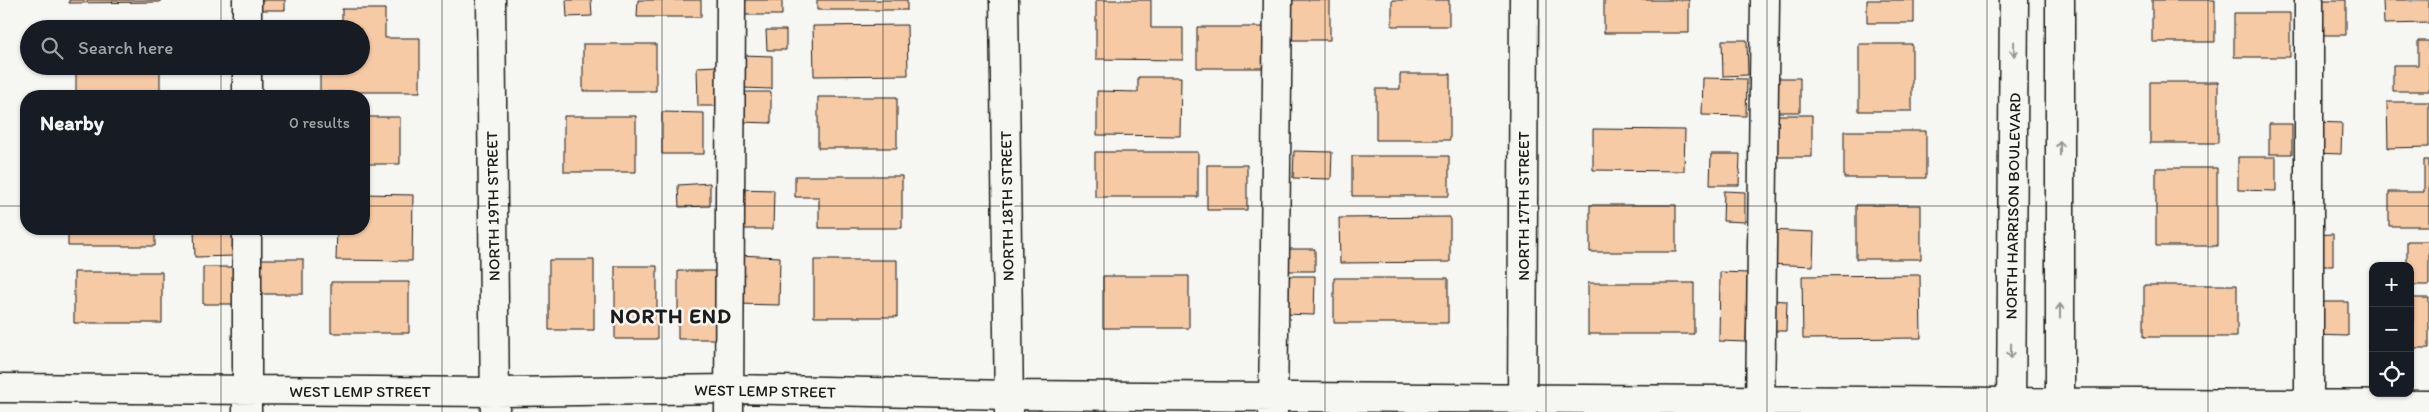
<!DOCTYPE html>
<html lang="en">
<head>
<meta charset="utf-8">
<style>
	:root { --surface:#171b24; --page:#242831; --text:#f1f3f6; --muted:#9ea1a6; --line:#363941 }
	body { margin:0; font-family:Itim,sans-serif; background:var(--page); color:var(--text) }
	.controls { position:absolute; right:15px; bottom:15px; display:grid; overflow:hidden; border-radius:10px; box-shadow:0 1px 4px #0004 }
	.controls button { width:45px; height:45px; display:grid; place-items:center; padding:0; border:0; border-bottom:1px solid var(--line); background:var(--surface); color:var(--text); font:25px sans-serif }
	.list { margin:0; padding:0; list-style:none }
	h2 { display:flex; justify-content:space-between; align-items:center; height:65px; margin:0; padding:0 20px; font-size:21px }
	h2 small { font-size:16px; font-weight:400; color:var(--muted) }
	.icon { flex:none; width:28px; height:28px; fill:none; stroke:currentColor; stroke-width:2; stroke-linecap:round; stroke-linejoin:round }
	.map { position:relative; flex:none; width:2429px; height:412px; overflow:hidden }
	.search { position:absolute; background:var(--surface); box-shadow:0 1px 4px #0004; left:20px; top:20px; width:350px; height:55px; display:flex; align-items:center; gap:12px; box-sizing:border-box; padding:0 18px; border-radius:28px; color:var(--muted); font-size:19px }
	.panel { position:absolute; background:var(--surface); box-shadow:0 1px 4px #0004; left:20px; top:90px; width:350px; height:145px; border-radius:20px }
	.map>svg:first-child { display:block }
</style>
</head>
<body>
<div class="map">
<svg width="2429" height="412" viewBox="0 0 2429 412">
	<rect width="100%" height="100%" fill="#f6f6f2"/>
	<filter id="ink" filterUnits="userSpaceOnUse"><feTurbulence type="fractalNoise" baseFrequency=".02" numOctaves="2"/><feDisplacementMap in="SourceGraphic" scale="10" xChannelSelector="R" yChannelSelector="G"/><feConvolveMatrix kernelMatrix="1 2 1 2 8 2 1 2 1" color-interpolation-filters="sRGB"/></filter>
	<g filter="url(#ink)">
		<path fill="#f6caa5" stroke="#1c1c1c" d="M69,0h91v2l-91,1z
			M256,0h29v10h-29z
			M566,0h25l1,16 -25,1z
			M638,0h63v17h-64z
			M741,0h41v15h-41z
			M817,0h90v10h-90z
			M1096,0h55v28h32v32l-87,-1z
			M1291,0h39v40h-39z
			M1392,0h57v26h-57z
			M1604,0h85v33h-85z
			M1867,0h47v23h-47z
			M2152,0h63v42h-63z
			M2312,0h34v35h-34z
			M2383,0h46v23l-45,1z
			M342,9h43v29h35v54h-100v-26h41v-37h-19z
			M2234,13h56v44h-56z
			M257,22l41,1v6h-41z
			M907,25l1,50 -94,1 -1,-50z
			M1197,27h68v41h-68z
			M766,30h20v20h-19z
			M1722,40h25l1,35 -25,1z
			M2418,41h11v50h-36v-26h25z
			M583,44h73v47h-73z
			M1859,44h53v67h-53z
			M741,55l31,1v33l-31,-1z
			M76,66h84v30h-84z
			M718,66l1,40h-21l-1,-39z
			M1400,74h50v66h-74v-51h24z
			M1138,77h43l-1,59 -83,-1v-44l41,1z
			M1703,78l44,1 -1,37 -44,-1z
			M1767,78h33v34h-33z
			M2150,82h68v61h-68z
			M740,92h31v31l-31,-1z
			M818,97h79v51h-79z
			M2387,102h42v45l-41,1z
			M662,112l42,1v41h-42z
			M1766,115h46v42h-46z
			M564,116h72v56h-72z
			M364,117h36v47h-34v9h-2z
			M2314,122l28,1 -1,31 -28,-1z
			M2269,124h23v30h-23z
			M1593,129l92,1 -1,41 -91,-1z
			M1844,131h82v47h-82z
			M1294,151l38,1 -1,27 -38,-1z
			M1095,152h103v45h-103z
			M1711,154h29l-1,31h-29z
			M1352,156h97v40h-97z
			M2238,157h38v34l-38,-1z
			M2424,160h5v66h-40v-34h35z
			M1207,165h40v45h-40z
			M2156,168h61v78h-61z
			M795,176h107v52h-83v-31h-24z
			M710,183v23l-31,1 -1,-22z
			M737,189l37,1 -1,39h-37z
			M1724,191l21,1v30l-22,-1z
			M364,194l49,1 -1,66 -76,-1 1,-31h27z
			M1590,205h86v47h-86z
			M1856,205h65v54h-65z
			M1450,217v45l-110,1 -1,-45z
			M68,229h87v17h-87z
			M194,229h42v27l-41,1z
			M1767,230l47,2 -1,34 -47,-2z
			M2333,234v32h-21l-1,-31z
			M2407,241h22v44h-19v-19h-3z
			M1281,249h34v22h-34z
			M738,255l42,2 -1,48 -43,-1z
			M254,259h49v35h-49z
			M549,260h45v70h-45z
			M814,260h83v57h-83z
			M615,266h42v73h-42z
			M203,267h36v37h-36z
			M678,271h42v68h-42z
			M74,272h88v51h-88z
			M1720,272l28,1 -2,69 -27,-1z
			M1920,275l1,63 -118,1 -1,-63z
			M1103,276h86v52h-86z
			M1283,276h32l-1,39 -31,-1z
			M1334,278h114v45h-114z
			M331,282h78v51h-78z
			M1588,283h106v51h-106z
			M2144,285h93v52h-93z
			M2413,298h16v50h-16z
			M1765,300l22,1 -1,30h-21z
			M2311,302h37v34l-38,-1z"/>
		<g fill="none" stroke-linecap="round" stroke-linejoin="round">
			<defs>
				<path id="minor" d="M247,0v29
					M491,0l4,412
					M1004,0l5,412
					M247,66v30
					M247,229v183
					M0,388l495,4 235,-3 279,6 1420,10
					M729,412l2,-412
					M1273,412l5,-412
					M1522,412l2,-412
					M1760,412l5,-412
					M2011,412l3,-412
					M2060,412v-412
					M2309,412v-412"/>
			</defs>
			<use href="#minor" stroke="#1c1c1c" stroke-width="31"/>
			<use href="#minor" stroke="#f6f6f2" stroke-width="28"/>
		</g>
		<defs><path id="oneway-shaft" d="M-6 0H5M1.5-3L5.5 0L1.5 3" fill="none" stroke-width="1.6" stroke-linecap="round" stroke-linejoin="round" transform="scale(1.25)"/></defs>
		<g stroke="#949492">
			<use href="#oneway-shaft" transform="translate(2014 49) rotate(91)"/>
			<use href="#oneway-shaft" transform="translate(2060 148) rotate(-90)"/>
			<use href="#oneway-shaft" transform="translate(2060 311) rotate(-90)"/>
			<use href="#oneway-shaft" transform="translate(2011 351) rotate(91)"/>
		</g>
	</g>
	<path fill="none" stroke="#1c1c1c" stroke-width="1" stroke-opacity="0.55" d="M221,0v29M442,0v412M662,0v412M883,0v412M1104,0v412M1325,0v412M1546,0v412M1767,0v412M1987,0v412M2208,0v412M221,66v30M0,206h26M364,206h2065M221,229v183"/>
	<g text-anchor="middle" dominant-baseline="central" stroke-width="5" stroke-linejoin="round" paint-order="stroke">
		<g font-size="16" fill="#1c1c1c" stroke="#f6f6f2">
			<text transform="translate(493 206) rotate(-91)">NORTH 19TH STREET</text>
			<text transform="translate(1007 206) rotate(-91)">NORTH 18TH STREET</text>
			<text transform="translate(1523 206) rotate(-90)">NORTH 17TH STREET</text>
			<text transform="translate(2013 206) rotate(-89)">NORTH HARRISON BOULEVARD</text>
			<text x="360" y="391">WEST LEMP STREET</text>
			<text transform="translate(765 391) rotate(1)">WEST LEMP STREET</text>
		</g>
		<g font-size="21" font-weight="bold" letter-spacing="1" fill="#1c1c1c" stroke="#f6f6f2">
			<text x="671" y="315">NORTH END</text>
		</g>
	</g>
</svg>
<div class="controls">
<button>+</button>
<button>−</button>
<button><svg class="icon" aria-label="locate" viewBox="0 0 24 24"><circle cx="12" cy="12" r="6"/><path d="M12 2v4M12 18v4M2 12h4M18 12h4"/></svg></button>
</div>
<div class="search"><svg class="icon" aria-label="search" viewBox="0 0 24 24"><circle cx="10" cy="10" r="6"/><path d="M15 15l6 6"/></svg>Search here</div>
<section class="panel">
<h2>Nearby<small>0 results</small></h2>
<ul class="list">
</ul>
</section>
</div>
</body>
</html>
